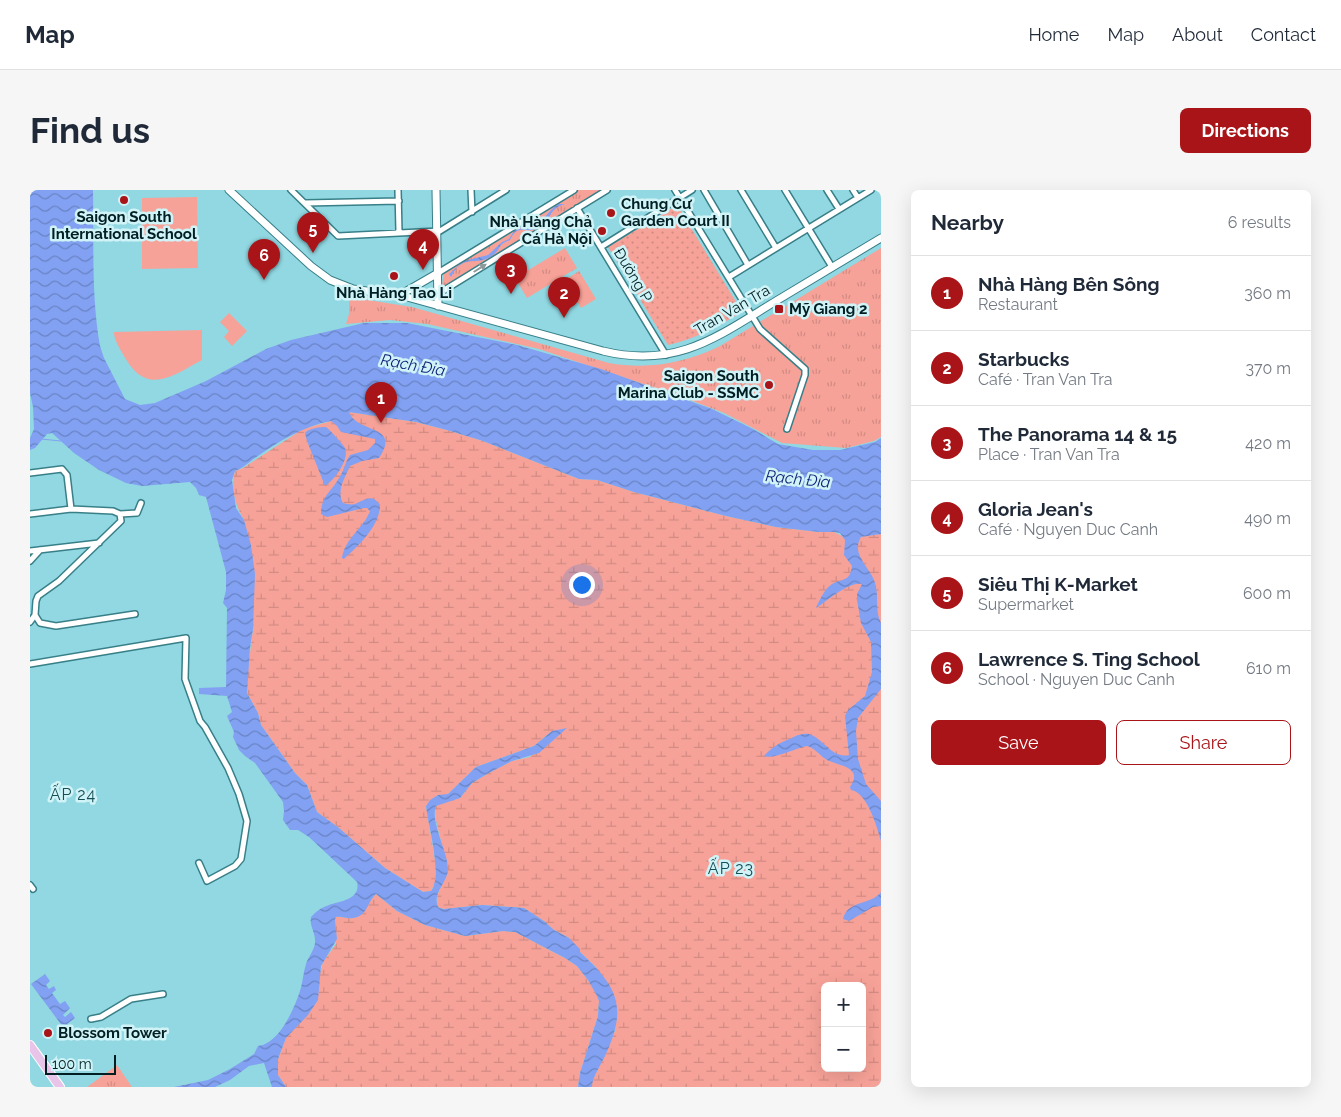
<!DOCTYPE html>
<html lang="en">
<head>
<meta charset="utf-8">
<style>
	:root { --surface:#fff; --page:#f6f6f7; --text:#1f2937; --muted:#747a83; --line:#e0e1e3; --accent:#a81418 }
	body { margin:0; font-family:Raleway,sans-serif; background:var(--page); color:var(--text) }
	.controls { position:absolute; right:15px; bottom:15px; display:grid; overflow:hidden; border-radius:8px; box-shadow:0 5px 20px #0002 }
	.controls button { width:45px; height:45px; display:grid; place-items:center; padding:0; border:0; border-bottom:1px solid var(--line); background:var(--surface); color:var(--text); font:25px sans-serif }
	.scale { position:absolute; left:15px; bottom:12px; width:71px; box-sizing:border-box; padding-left:5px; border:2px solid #011f23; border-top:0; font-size:14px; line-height:18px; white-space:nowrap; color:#011f23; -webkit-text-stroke:4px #d0f3f7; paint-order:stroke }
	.you { position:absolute; left:551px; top:394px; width:18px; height:18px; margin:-12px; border:4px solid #fff; border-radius:50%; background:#1a73e8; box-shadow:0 0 0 8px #1a73e833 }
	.badge { display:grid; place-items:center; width:32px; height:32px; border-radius:50%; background:var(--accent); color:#fff; font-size:16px; font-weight:700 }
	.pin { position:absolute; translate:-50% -41px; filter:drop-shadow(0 1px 2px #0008) }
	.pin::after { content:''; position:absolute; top:26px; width:18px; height:15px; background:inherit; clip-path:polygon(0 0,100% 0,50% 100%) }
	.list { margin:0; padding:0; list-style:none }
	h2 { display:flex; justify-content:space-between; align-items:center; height:65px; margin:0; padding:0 20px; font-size:21px }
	h2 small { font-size:16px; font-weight:400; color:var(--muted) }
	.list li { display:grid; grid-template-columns:32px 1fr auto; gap:15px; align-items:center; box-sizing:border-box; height:75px; padding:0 20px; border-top:1px solid var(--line) }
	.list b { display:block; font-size:19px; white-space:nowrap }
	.list p { margin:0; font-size:16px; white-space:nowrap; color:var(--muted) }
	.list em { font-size:16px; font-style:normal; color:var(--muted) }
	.actions { display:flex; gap:10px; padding:15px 20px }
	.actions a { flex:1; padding:11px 0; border:1px solid var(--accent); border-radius:8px; text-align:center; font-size:18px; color:var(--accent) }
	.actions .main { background:var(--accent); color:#fff }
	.map { position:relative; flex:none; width:851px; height:897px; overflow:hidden; border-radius:8px }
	header { display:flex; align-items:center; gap:30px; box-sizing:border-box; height:70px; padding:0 25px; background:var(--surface); border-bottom:1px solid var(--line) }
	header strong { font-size:24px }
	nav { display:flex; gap:28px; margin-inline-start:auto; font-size:18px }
	.intro { display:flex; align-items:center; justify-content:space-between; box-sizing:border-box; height:120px; padding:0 30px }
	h1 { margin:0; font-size:35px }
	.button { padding:12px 22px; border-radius:8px; background:var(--accent); color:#fff; font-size:18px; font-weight:700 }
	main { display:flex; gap:30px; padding:0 30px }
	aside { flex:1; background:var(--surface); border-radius:8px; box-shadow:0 5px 20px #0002 }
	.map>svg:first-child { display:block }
</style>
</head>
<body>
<header>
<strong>Map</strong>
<nav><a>Home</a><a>Map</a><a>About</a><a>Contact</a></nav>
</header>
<div class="intro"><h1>Find us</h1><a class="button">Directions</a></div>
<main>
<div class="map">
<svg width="851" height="897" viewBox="0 0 851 897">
	<defs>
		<pattern id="grass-dots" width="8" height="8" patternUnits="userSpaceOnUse" patternTransform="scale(1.25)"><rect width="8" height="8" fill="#f7a298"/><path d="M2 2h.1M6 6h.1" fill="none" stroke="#d28b83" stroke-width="1.8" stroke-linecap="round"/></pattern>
		<pattern id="wetland-marsh" width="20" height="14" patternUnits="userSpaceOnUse" patternTransform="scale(1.25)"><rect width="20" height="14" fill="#f7a298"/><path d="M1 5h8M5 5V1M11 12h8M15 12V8" fill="none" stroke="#d28b83"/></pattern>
		<pattern id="park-tufts" width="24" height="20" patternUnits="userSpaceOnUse" patternTransform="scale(1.25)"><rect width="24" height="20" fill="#f7a298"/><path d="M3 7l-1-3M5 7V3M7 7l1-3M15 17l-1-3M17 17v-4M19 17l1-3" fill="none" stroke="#d28b83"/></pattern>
		<pattern id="water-waves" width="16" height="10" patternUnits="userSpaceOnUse" patternTransform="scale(1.25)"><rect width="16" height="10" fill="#82a1f2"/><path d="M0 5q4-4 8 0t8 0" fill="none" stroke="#6883c4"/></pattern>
	</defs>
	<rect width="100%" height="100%" fill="#91d8e2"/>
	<path fill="url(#grass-dots)" d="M647,15l64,105 -1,3c-23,14 -45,26 -72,32l-60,-98z"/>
	<path fill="url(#wetland-marsh)" fill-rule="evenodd" d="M319,222l67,10 31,8 36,11 96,38 18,1 37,12 92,24 50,11 43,5h15l10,5 37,-3v553h-289v-6l14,-28 9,-22 2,-18 -21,-46 -16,-15 -11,-14 -15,-8 -10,-9 -20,-13 -42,-3 -37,4 -6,-1c-8,-12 8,-26 9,-40 0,-4 -2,-10 -4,-15 -3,-15 -9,-30 -9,-45l4,-5 21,-5 12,-15 15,-9 25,-13 18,-4 22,-26 -18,15 -58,21 -28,27 -22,12 9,54v23l-4,8 -8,1 -38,-24 -46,-40 -22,-16 -10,-27 -12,-12 -34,-48 -3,-12 -11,-20 -1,-7 7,-57 -9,-109c-9,-15 -14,-32 -9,-49l8,-3 60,-39 28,-8zM795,796h37v82h-37z
		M346,704l21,17 28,14 40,11 38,-5 12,1 50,26 12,8 11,14 10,16 1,5 -1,15 -18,57 -2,14h-292l-8,-12v-16l8,-21 34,-65 3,-11 13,-18 -1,-24 1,-3c6,-1 11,2 17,1 14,-2 14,-16 23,-24z"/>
	<path fill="url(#park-tufts)" d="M548,0h25l-157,97 -4,-1 2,-14z
		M535,58l12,20 -50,30 -12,-20z
		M851,58v189l-7,4 -28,7 -64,-5 -58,-30 -42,-16 -143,-48 -112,-25 -37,-4 -44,4 3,-10v-17l63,10 197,56c39,7 76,0 111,-17z
		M549,81l17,28 -15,9 -16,-28z
		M87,875l15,22h-45z"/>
	<path fill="#f7a298" d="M167,7l1,71 -56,1v-71z
		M549,84l12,20 -12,7 -11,-21z
		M199,123l18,18 -15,15 -8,-9 5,-6 -9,-9z
		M172,140v30c-31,17 -56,36 -78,-4 -4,-7 -10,-16 -10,-24z"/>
	<path fill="url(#water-waves)" d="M0,0h63c1,52 -2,105 7,156l4,12 21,41 15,6 15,-2 51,-22 60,-32 25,-9 73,-17h43l110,22 84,24 111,40 41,20 25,15 35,6h27l35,-8 6,-4v96l-20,3c-10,17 7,28 13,43 6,14 0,30 7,43v66l-23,29 -2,13 2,28 8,25 15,17v40c-4,-14 -14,-49 -30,-51l-1,-3c14,-20 -11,-21 -23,-27 -7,-4 -12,-12 -20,-14 -12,2 -33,14 -43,10 6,-7 16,-14 26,-17 5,-3 12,-6 19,-5 14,4 23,25 40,21l-4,-39 3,-6 17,-14 7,-24 -1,-30 -10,-19 -4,-23v-6l5,-10c-13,-3 -35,17 -46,24 3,-7 9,-20 16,-24 11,-6 18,-2 20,-18l-8,-11 1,-15 -5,-7 -6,-1h-15l-43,-5 -50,-11 -92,-24 -37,-12 -18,-1 -96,-38 -36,-11 -31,-8 -67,-10c8,22 53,12 30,46l-17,3 -12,5c-5,11 -14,26 -7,37 4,1 8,2 12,1 10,-4 17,-11 25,1 0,21 -22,41 -36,54l-2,-1c2,-19 22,-30 28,-47l-3,-3h-3l-37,9 -6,-3c0,-18 10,-22 18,-36 5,-7 6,-16 11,-23l18,-5 7,-7v-4l-34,-7 -4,-6 -6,-5c-28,5 -53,21 -76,37 -7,5 -12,10 -20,13l-3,9 4,28 8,12 7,25 4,29 -2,55 -3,19 -3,45 11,20 3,12 34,48 12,12 10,27 22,16 46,40 38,24 8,-1c12,-15 -3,-66 -5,-85l4,-6 8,-5 10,-1 28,-27 58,-21 18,-15 15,-3 -28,25 -27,8 -25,13 -15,9 -12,15 -24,8c-6,15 11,44 12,62 1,14 -18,26 -9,40l5,1 38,-4 42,3 20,13 10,9 15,8 11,11v3c38,35 48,55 25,104 -4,9 -13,21 -13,31h-14l2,-14 18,-57 1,-15 -2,-5 -9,-16 -11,-14 -12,-8 -50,-26 -12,-1 -38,5 -40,-11 -28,-14 -21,-17c-9,8 -8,22 -23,24 -6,1 -11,-2 -17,-1l-1,3 2,19 -16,27 -3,34 -10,15 -22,23 -8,21v16l8,12h-14l-8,-24 -15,3 -19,14 -15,7h-41l34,-7 22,-11 24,-15 4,-8c21,-2 36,-37 42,-55 3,-9 3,-18 6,-27 2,-7 8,-13 9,-21 1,-10 -6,-17 -4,-26 5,-6 11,-10 18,-12 11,-4 32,-5 28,-23l-48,-45 -11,-7h-8l-7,-10 1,-9 -1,-9 -28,-39 -10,-7 -6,-6 -6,-13 1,-5 -7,-16 5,-4 -5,-16 -28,-2v-6l27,-1 1,-79 -4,-5 3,-13v-18l-20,-75 -7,-2 -3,-7 -6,-6 -48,4 -16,-3 -27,-13 -25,-17 -22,-20 -5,1 -12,14 -5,2v-12l4,-9 -1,-22 -3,-14z
		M529,14h6c-17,5 -12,14 -25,23 -14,9 -21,-6 -30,13 -14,5 -8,9 -18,16 -16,11 -28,-4 -41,21l-2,-3 15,-13 24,-6 14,-13 7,-3 5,-8c7,-4 16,-3 24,-7 8,-6 11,-15 21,-20z
		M296,237c4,3 17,17 19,21 5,11 -11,33 -20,38l-18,-45 -2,-8c4,-5 15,-6 21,-6z
		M851,702v14l-8,1 -24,14 -6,-2c4,-19 29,-14 38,-27z
		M15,784l5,7 -4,4 3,4 5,-3 2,4 -4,3 8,11 5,-3 5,7 -7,7 2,2 6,-5 4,6 -12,9 -32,-43z"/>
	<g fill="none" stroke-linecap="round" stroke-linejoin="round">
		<path stroke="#82a1f2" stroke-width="1" d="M11,249l20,2"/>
		<defs>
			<path id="street" d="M261,0l47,46 102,-5 66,-41
				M368,0l1,42
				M441,0l1,22
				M645,0l85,139 45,40v6l-18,54
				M674,0l44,75
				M711,0l35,58
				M755,0l47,77
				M797,0l12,19
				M823,0l5,8
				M275,13l94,-2
				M547,18l89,147
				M571,57l91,-57
				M408,83l136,-83
				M699,87l142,-87
				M408,104l169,-104
				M0,283l32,-4 5,6 4,34
				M0,324l41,-5 42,2 7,3 17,-1 4,-10
				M0,361l69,-8
				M0,371l10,-11
				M5,425l5,8 16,3 79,-12
				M0,432l5,-7 1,-14 2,-5 21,-15 62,-60 -1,-7
				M0,474l156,-26 -1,41 15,42 5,6 23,41 11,26 8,27 -6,38 -6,7 -28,15 -8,-18
				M0,695l3,4
				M61,829l10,-2 30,-18 32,-5"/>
			<path id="secondary" d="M199,0l82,76 19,14 23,9 54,8 196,54c73,18 114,-14 173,-50 35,-21 70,-42 105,-63
				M406,0l2,116
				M370,105l38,-22"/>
			<path id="primary" d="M0,855l30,42"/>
		</defs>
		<use href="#street" stroke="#387f88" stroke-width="8"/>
		<use href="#secondary" stroke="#387f88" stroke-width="9"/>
		<use href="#primary" stroke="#fff" stroke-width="10"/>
		<use href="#street" stroke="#fff" stroke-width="5"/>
		<use href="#secondary" stroke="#fff" stroke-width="7"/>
		<use href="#primary" stroke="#e8c4e8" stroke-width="8"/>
	</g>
	<defs><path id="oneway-solid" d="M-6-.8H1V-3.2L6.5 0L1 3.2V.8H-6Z" transform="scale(1.25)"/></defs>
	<use fill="#8d9a9c" href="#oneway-solid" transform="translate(450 78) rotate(-32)"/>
	<g fill="#a81418" stroke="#d0f3f7" stroke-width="2">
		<circle cx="94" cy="10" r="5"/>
		<circle cx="581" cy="23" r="5"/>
		<circle cx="572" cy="41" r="5"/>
		<circle cx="364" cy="86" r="5"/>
		<rect x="744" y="114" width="10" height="10" rx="2.5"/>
		<circle cx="739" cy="195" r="5"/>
		<circle cx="18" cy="843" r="5"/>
	</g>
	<g text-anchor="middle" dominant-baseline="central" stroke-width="5" stroke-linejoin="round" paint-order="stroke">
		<g font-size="15" font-weight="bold" fill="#011f23" stroke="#d0f3f7" text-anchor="start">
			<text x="591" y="14">Chung Cư<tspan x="591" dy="17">Garden Court II</tspan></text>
			<text x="94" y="27" text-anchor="middle">Saigon South<tspan x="94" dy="17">International School</tspan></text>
			<text x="562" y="32" text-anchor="end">Nhà Hàng Chả<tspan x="562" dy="17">Cá Hà Nội</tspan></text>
			<text x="364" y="103" text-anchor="middle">Nhà Hàng Tao Li</text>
			<text x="759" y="119">Mỹ Giang 2</text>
			<text x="729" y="186" text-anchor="end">Saigon South<tspan x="729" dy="17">Marina Club - SSMC</tspan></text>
			<text x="28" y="843">Blossom Tower</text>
		</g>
		<g font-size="15" fill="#011f23" stroke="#d0f3f7">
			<text transform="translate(603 85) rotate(59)">Đường P</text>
			<text transform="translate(702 120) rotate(-30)">Tran Van Tra</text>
		</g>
		<g font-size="16" font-style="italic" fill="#0f1f7a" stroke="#d0f3f7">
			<text transform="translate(383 175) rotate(10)">Rạch Đỉa</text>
			<text transform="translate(768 289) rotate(6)">Rạch Đỉa</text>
		</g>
		<g font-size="16" letter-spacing="1" fill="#174f56" stroke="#d0f3f7">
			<text x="43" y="604">ẤP 24</text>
			<text x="701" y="678">ẤP 23</text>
		</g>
	</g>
</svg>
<div class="controls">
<button>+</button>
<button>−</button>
</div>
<div class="scale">100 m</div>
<div class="you"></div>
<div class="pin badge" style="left:351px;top:233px">1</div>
<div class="pin badge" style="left:534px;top:128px">2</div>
<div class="pin badge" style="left:481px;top:104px">3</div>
<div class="pin badge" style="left:393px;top:80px">4</div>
<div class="pin badge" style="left:283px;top:63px">5</div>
<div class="pin badge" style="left:234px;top:90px">6</div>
</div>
<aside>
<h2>Nearby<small>6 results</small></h2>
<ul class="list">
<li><span class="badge">1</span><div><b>Nhà Hàng Bên Sông</b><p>Restaurant</p></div><em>360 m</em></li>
<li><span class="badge">2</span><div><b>Starbucks</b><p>Café · Tran Van Tra</p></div><em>370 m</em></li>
<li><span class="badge">3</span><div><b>The Panorama 14 &amp; 15</b><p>Place · Tran Van Tra</p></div><em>420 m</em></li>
<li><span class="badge">4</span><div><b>Gloria Jean's</b><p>Café · Nguyen Duc Canh</p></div><em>490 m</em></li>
<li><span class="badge">5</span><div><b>Siêu Thị K-Market</b><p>Supermarket</p></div><em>600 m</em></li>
<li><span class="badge">6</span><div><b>Lawrence S. Ting School</b><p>School · Nguyen Duc Canh</p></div><em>610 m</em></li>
</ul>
<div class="actions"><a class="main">Save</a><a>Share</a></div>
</aside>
</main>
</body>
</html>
